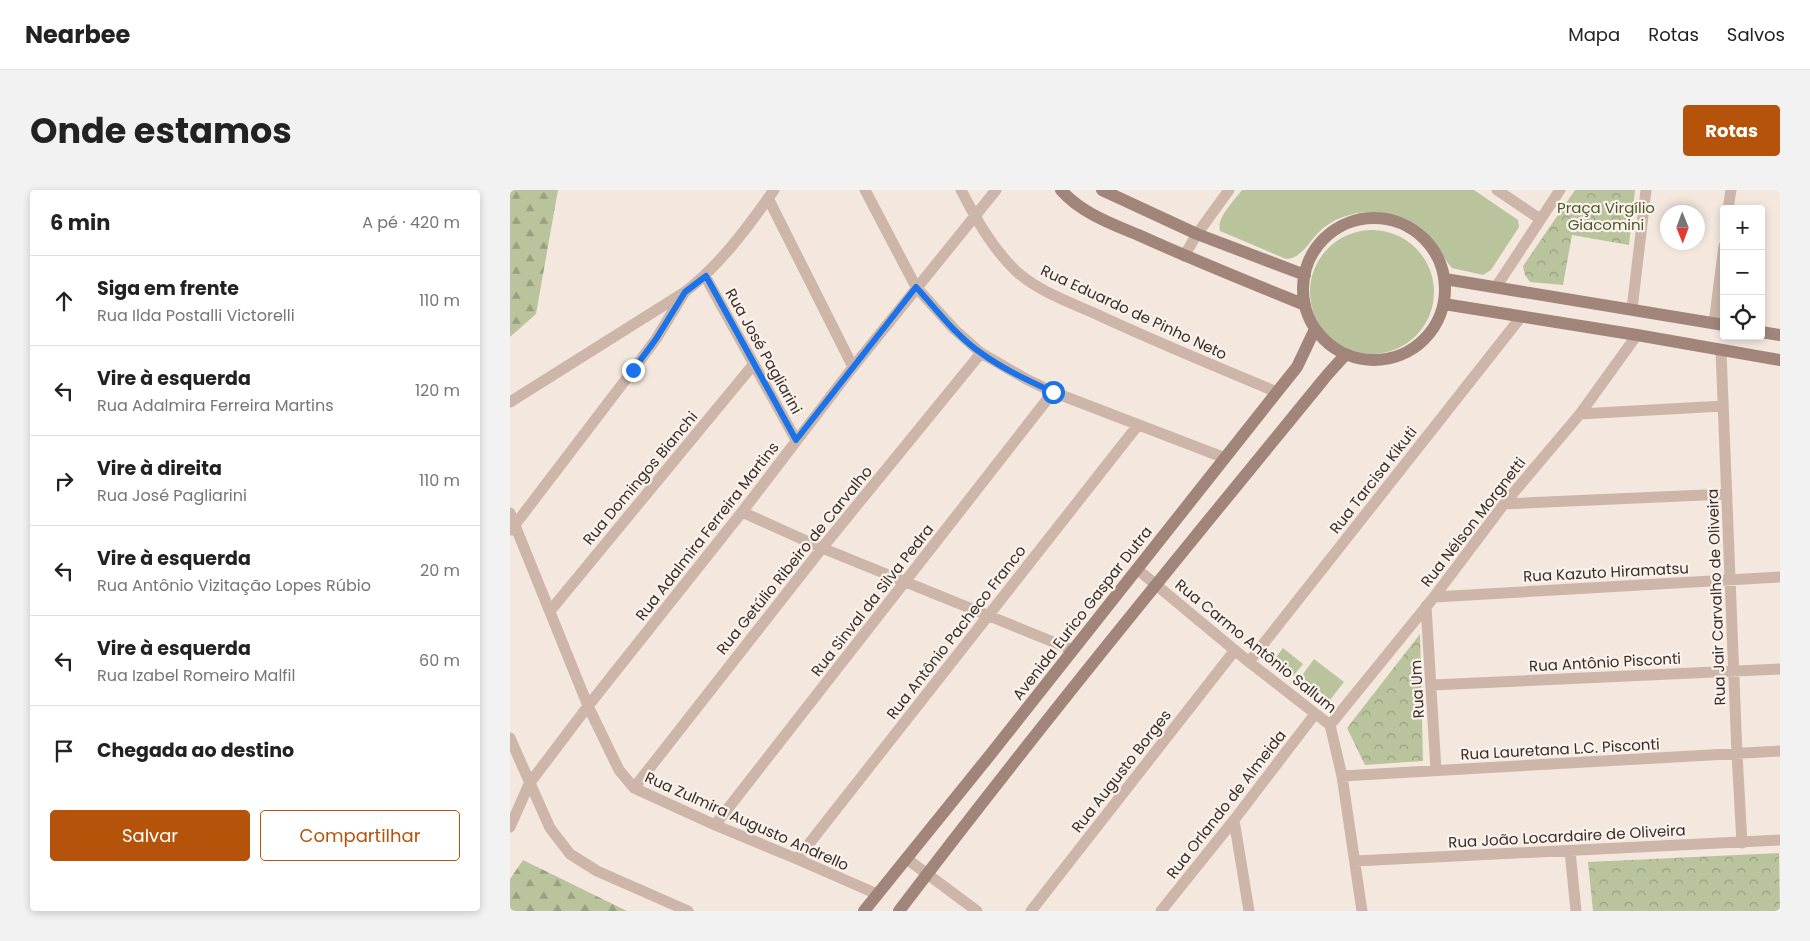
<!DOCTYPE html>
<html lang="pt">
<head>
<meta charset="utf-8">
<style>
	:root { --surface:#fff; --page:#f2f2f2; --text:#222; --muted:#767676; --line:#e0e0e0; --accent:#b45309 }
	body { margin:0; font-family:Poppins,sans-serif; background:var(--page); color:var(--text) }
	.controls { position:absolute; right:15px; top:15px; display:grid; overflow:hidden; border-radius:5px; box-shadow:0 2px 8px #0003 }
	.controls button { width:45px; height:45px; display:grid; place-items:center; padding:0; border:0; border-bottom:1px solid var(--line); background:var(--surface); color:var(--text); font:25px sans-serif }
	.compass { position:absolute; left:1150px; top:15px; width:45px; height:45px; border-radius:50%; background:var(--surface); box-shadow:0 2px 8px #0003; rotate:179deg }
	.stop { position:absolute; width:15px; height:15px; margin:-11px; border:4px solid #1a73e8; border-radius:50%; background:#fff }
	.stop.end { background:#1a73e8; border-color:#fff; box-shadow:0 1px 5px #0008 }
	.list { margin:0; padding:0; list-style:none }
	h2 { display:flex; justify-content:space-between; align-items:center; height:65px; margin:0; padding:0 20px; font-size:21px }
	h2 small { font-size:16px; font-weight:400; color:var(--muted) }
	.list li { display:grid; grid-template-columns:32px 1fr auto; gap:15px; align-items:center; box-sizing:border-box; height:90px; padding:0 20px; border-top:1px solid var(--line) }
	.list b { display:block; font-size:19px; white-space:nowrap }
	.list p { margin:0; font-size:16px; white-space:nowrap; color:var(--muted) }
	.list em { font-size:16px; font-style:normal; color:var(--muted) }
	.actions { display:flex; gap:10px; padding:15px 20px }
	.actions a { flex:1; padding:11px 0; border:1px solid var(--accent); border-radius:5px; text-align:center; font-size:18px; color:var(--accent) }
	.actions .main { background:var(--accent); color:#fff }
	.icon { flex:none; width:28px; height:28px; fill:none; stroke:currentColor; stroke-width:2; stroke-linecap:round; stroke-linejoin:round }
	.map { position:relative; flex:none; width:1270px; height:721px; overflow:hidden; border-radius:5px }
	header { display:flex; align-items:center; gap:30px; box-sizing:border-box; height:70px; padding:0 25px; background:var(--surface); border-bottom:1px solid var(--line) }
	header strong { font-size:24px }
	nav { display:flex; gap:28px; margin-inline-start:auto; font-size:18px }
	.intro { display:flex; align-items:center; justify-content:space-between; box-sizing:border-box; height:120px; padding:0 30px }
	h1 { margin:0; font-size:35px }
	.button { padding:12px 22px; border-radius:5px; background:var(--accent); color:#fff; font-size:18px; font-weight:700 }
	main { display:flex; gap:30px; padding:0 30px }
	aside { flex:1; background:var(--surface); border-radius:5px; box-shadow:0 2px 8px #0003 }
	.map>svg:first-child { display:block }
</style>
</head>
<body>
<header>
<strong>Nearbee</strong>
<nav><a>Mapa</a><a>Rotas</a><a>Salvos</a></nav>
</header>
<div class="intro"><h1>Onde estamos</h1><a class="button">Rotas</a></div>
<main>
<aside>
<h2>6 min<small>A pé · 420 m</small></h2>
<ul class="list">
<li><svg class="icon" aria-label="ahead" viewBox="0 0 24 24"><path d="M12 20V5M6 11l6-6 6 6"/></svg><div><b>Siga em frente</b><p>Rua Ilda Postalli Victorelli</p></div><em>110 m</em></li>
<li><svg class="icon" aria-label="left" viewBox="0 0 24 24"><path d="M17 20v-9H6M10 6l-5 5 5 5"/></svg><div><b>Vire à esquerda</b><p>Rua Adalmira Ferreira Martins</p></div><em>120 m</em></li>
<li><svg class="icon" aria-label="right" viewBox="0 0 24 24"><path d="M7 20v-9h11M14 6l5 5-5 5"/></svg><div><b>Vire à direita</b><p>Rua José Pagliarini</p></div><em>110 m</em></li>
<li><svg class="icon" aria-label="left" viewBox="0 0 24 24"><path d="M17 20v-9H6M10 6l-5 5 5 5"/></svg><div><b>Vire à esquerda</b><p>Rua Antônio Vizitação Lopes Rúbio</p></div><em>20 m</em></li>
<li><svg class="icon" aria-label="left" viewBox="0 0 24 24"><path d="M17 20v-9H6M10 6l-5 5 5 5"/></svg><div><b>Vire à esquerda</b><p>Rua Izabel Romeiro Malfil</p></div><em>60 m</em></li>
<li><svg class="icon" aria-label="arrive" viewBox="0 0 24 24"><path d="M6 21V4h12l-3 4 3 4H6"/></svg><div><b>Chegada ao destino</b></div></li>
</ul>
<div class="actions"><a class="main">Salvar</a><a>Compartilhar</a></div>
</aside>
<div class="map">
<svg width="1270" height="721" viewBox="0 0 1270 721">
	<defs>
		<pattern id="forest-firs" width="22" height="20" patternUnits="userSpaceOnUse" patternTransform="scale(1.25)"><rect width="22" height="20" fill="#b9c49d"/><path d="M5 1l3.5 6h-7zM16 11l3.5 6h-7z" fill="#97a080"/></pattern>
		<pattern id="park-crowns" width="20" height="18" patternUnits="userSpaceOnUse" patternTransform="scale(1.25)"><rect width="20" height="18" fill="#b9c49d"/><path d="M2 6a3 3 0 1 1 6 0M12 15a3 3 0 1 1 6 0" fill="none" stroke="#97a080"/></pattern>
	</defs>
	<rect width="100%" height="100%" fill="#f4e8de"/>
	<path fill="#b9c49d" d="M732,0h232l44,30 1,7 -28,43 -8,5 -31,-7c-12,-13 -16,-28 -31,-40 -29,-22 -77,-22 -103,5 -10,10 -16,25 -32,26l-66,-28c-4,-13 14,-30 22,-41z
		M800 102a62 62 0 1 1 124 0a62 62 0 1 1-124 0Z
		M773,458l20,16 -10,12 -20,-15z
		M804,469l30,23 -14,18 -29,-23z"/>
	<path fill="url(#forest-firs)" d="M0,0h48l-22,124 -26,23z
		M13,670l104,51h-117v-32z"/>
	<path fill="url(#park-crowns)" d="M1065,0h60l-6,55 -57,-10 -9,50 -33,-3 -5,-7 -2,-9z
		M910,444l3,127 -58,4 -18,-37z
		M1269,663l1,58h-187l-5,-49z"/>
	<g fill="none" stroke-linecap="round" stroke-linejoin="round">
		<path stroke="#cdb6a9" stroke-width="11" d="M355,0l51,97 38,42 27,24 45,26 27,13 172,66
			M451,0c15,29 31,58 55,81 22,20 53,31 80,43 60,28 121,53 181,78
			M987,0l43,29
			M258,8l85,169
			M1218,19l3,-19
			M674,66l13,-22 32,-44
			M195,86l91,164
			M986,97l64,-97
			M1122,119l14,-119
			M1204,133l10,-77
			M1211,161l16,403 5,89
			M0,212l175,-110c36,-28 63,-65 89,-102
			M1070,224l143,-8
			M994,314l223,-10
			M232,322l80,36 251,102
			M0,323l78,193 31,64 15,18 81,37 82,34 80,35
			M1,340l122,-160 23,-31 27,-44
			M627,379l112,93 81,63 12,51 20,135
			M924,407l346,-20
			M916,416l10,164
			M40,421l203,-246
			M739,472l272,-345
			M922,495l348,-16
			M820,535l104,-128 70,-93 76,-90 57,-79
			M0,548l40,90 20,26 27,17 91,40
			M832,586l438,-25
			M124,598l188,-240 159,-195
			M724,630l15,91
			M205,635l338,-433
			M0,637l19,-43 59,-78 154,-194 111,-145 143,-177
			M1060,661l6,60
			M287,669l341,-434
			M397,669l70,52
			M845,671l425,-21
			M521,721l204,-261
			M651,721l73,-91 81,-106"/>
		<path stroke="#a1857a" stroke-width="12" d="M551,0c21,24 54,35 82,47 53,24 108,46 162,68
			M592,0l95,44 108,41
			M793 99a71 71 0 1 1 142 0a71 71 0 1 1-142 0Z
			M935,89l279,46
			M934,114l193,31 143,25
			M1251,142l19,3
			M354,721l126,-156 287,-363 20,-25 18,-38
			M389,721c138,-182 284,-360 429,-537l18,-20"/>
	</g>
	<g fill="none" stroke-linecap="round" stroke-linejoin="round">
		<path stroke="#1a73e8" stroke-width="6" d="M123,180l23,-31 29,-47 21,-16 90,164 120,-153c21,23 40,49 65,66 22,16 48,28 72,39"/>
	</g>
	<g text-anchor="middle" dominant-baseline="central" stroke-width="4.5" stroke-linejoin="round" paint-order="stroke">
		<g font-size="15" fill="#4c592b" stroke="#fbf2eb">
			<text x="1096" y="17">Praça Virgílio<tspan x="1096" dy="17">Giacomini</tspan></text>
		</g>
		<g font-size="15" fill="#392d29" stroke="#fbf2eb">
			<text transform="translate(624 122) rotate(25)">Rua Eduardo de Pinho Neto</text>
			<text transform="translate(254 161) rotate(61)">Rua José Pagliarini</text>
			<text transform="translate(130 288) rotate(-50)">Rua Domingos Bianchi</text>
			<text transform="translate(863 290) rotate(-52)">Rua Tarcisa Kikuti</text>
			<text transform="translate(963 332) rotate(-52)">Rua Nélson Morgnetti</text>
			<text transform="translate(197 341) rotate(-52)">Rua Adalmira Ferreira Martins</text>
			<text transform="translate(284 370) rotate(-51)">Rua Getúlio Ribeiro de Carvalho</text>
			<text transform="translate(1096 382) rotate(-3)">Rua Kazuto Hiramatsu</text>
			<text transform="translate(1206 407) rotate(-92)">Rua Jair Carvalho de Oliveira</text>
			<text transform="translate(362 410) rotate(-52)">Rua Sinval da Silva Pedra</text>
			<text transform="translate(572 423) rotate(-52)">Avenida Eurico Gaspar Dutra</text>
			<text transform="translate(446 442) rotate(-52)">Rua Antônio Pacheco Franco</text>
			<text transform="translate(746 456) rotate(39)">Rua Carmo Antônio Sallum</text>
			<text transform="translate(1095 472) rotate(-3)">Rua Antônio Pisconti</text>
			<text transform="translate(907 499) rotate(-93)">Rua Um</text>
			<text transform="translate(1050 559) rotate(-3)">Rua Lauretana L.C. Pisconti</text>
			<text transform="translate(611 581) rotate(-52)">Rua Augusto Borges</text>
			<text transform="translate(716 614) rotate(-52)">Rua Orlando de Almeida</text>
			<text transform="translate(237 631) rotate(24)">Rua Zulmira Augusto Andrello</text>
			<text transform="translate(1057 646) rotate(-3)">Rua João Locardaire de Oliveira</text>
		</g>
	</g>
</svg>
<div class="controls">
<button>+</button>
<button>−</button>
<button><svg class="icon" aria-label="locate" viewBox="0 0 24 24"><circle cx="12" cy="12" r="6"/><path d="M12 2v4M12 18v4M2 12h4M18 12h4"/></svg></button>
</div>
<svg class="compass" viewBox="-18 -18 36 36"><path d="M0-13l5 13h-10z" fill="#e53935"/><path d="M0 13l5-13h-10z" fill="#767676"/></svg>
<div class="stop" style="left:543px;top:202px"></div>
<div class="stop end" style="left:123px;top:180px"></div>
</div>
</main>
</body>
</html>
